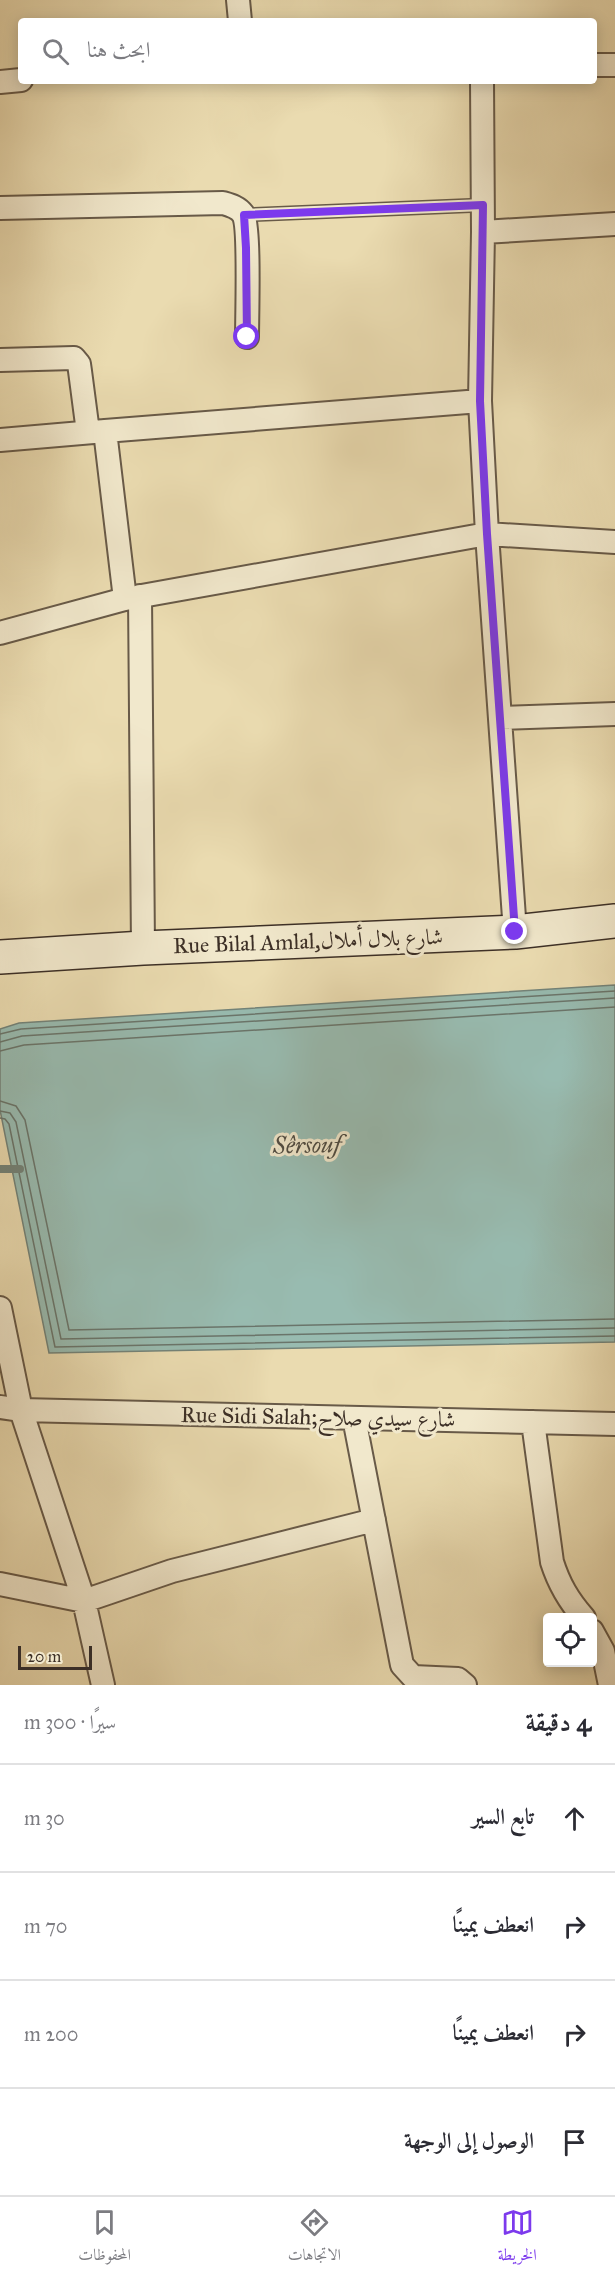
<!DOCTYPE html>
<html lang="ar">
<head>
<meta charset="utf-8">
<style>
	:root { --surface:#fff; --page:#f7f7f7; --text:#2b2b33; --muted:#7c7c81; --line:#e1e1e2; --accent:#7c3aed }
	body { margin:0; font-family:"IM FELL Great Primer",Amiri,serif; background:var(--page); color:var(--text); direction:rtl }
	.controls { position:absolute; right:18px; bottom:18px; display:grid; overflow:hidden; border-radius:6px; box-shadow:0 3px 15px #0003 }
	.controls button { width:54px; height:54px; display:grid; place-items:center; padding:0; border:0; border-bottom:2px solid var(--line); background:var(--surface); color:var(--text); font:30px sans-serif }
	.scale { position:absolute; left:18px; bottom:15px; width:74px; box-sizing:border-box; padding-left:6px; border:3px solid #3c2f26; border-top:0; font-size:16px; line-height:21px; white-space:nowrap; color:#3c2f26; -webkit-text-stroke:4px #f1e8cc; paint-order:stroke }
	.stop { position:absolute; width:18px; height:18px; margin:-14px; border:4px solid #7c3aed; border-radius:50%; background:#fff }
	.stop.end { background:#7c3aed; border-color:#fff; box-shadow:0 2px 6px #0008 }
	.list { margin:0; padding:0; list-style:none }
	h2 { display:flex; justify-content:space-between; align-items:center; height:78px; margin:0; padding:0 24px; font-size:26px }
	h2 small { font-size:20px; font-weight:400; color:var(--muted) }
	.list li { display:grid; grid-template-columns:39px 1fr auto; gap:18px; align-items:center; box-sizing:border-box; height:108px; padding:0 24px; border-top:2px solid var(--line) }
	.list b { display:block; font-size:22px; white-space:nowrap }
	.list em { font-size:20px; font-style:normal; color:var(--muted) }
	.icon { flex:none; width:33px; height:33px; fill:none; stroke:currentColor; stroke-width:2; stroke-linecap:round; stroke-linejoin:round }
	.map { position:relative; flex:none; width:615px; height:1685px; overflow:hidden; direction:ltr }
	.search { position:absolute; background:var(--surface); box-shadow:0 3px 15px #0003; left:18px; right:18px; top:18px; height:66px; display:flex; align-items:center; gap:15px; box-sizing:border-box; padding:0 21px; border-radius:6px; color:var(--muted); font-size:22px }
	.sheet { height:510px; background:var(--surface) }
	nav { display:flex; justify-content:space-around; align-items:center; box-sizing:border-box; height:84px; border-top:2px solid var(--line); background:var(--surface); font-size:16px; color:var(--muted) }
	nav a { display:grid; justify-items:center; gap:3px }
	nav .on { color:var(--accent) }
	.map>svg:first-child { display:block }
</style>
</head>
<body>
<div class="map">
<svg width="615" height="1685" viewBox="0 0 615 1685">
	<rect width="100%" height="100%" fill="#eadbb0"/>
	<filter id="stains"><feTurbulence type="fractalNoise" baseFrequency=".00333" numOctaves="4"/><feColorMatrix values="0 0 0 0 .2 0 0 0 0 .09 0 0 0 0 .02 0 0 0 .5 -.17"/></filter>
	<radialGradient id="worn" r=".72"><stop offset=".6" stop-color="#630" stop-opacity="0"/><stop offset="1" stop-color="#630" stop-opacity=".3"/></radialGradient>
	<path fill="#98bbb0" stroke="#738379" stroke-width="1.5" d="M615,985v357l-566,11 -49,-243v-81l19,-6z"/>
	<g fill="none" stroke-linecap="round" stroke-linejoin="round">
		<path stroke="#6a756b" stroke-width="1.5" d="M0,1034l21,-5 594,-38
			M0,1042l22,-6 593,-38
			M0,1051l24,-6 591,-38
			M0,1101l16,5 9,14 44,210 546,-11
			M0,1111l10,2 6,9 45,217 554,-11
			M0,1118l5,1 4,5 46,223 560,-11"/>
		<path stroke="#738379" stroke-width="8" d="M0,1169h20"/>
		<defs>
			<path id="service" d="M244,215l239,-10"/>
			<path id="minor" d="M238,0l2,21
				M594,65h21
				M0,82l21,-2
				M0,208l223,-5c7,2 15,4 20,11 7,12 4,103 4,123
				M483,232l132,-8
				M0,360l74,-2 5,6 1,7 8,61
				M105,431l375,-30
				M0,440l105,-9 20,168
				M140,596l3,352
				M0,633l125,-34 362,-65 -7,-133 3,-169 -1,-151
				M500,718l115,-4
				M515,932l-28,-398 128,8
				M0,1308l21,102 -21,-3
				M354,1418l48,247 11,12 45,2 7,6
				M533,1422l19,140c7,22 16,38 32,56
				M0,1584l84,17 88,-30 202,-51
				M592,1631l11,20 7,34
				M103,1685l-19,-84 -63,-191 594,14"/>
			<path id="secondary" d="M0,957l143,-9 372,-16 100,-11"/>
		</defs>
		<use href="#service" stroke="#685a48" stroke-width="15"/>
		<use href="#minor" stroke="#685a48" stroke-width="26"/>
		<use href="#secondary" stroke="#3c2f26" stroke-width="36"/>
		<use href="#service" stroke="#f1e8cc" stroke-width="12"/>
		<use href="#minor" stroke="#f1e8cc" stroke-width="22"/>
		<use href="#secondary" stroke="#f1e8cc" stroke-width="33"/>
	</g>
	<g fill="none" stroke-linecap="round" stroke-linejoin="round">
		<path stroke="#7c3aed" stroke-width="8" d="M247,337l-1,-89 -2,-33 239,-10 -3,196 7,133 28,398"/>
	</g>
	<g text-anchor="middle" dominant-baseline="central" stroke-width="6" stroke-linejoin="round" paint-order="stroke">
		<g font-size="22" fill="#3c2f26" stroke="#f1e8cc">
			<text transform="translate(308 941) rotate(-2)">Rue Bilal Amlal,شارع بلال أملال</text>
			<text transform="translate(318 1417) rotate(1)">Rue Sidi Salah;شارع سيدي صلاح</text>
		</g>
		<g font-size="24" font-style="italic" fill="#4e4b42" stroke="#f1e8cc">
			<text transform="translate(307 1145) rotate(-1)">Sêrsouf</text>
		</g>
	</g>
	<rect width="100%" height="100%" filter="url(#stains)"/>
	<rect width="100%" height="100%" fill="url(#worn)"/>
</svg>
<div class="controls">
<button><svg class="icon" aria-label="locate" viewBox="0 0 24 24"><circle cx="12" cy="12" r="6"/><path d="M12 2v4M12 18v4M2 12h4M18 12h4"/></svg></button>
</div>
<div class="scale">20 m</div>
<div class="stop" style="left:247px;top:337px"></div>
<div class="stop end" style="left:515px;top:932px"></div>
<div class="search"><svg class="icon" aria-label="search" viewBox="0 0 24 24"><circle cx="10" cy="10" r="6"/><path d="M15 15l6 6"/></svg>ابحث هنا</div>
</div>
<section class="sheet">
<h2>4 دقيقة<small>سيرًا · 300 m</small></h2>
<ul class="list">
<li><svg class="icon" aria-label="ahead" viewBox="0 0 24 24"><path d="M12 20V5M6 11l6-6 6 6"/></svg><div><b>تابع السير</b></div><em>30 m</em></li>
<li><svg class="icon" aria-label="right" viewBox="0 0 24 24"><path d="M7 20v-9h11M14 6l5 5-5 5"/></svg><div><b>انعطف يمينًا</b></div><em>70 m</em></li>
<li><svg class="icon" aria-label="right" viewBox="0 0 24 24"><path d="M7 20v-9h11M14 6l5 5-5 5"/></svg><div><b>انعطف يمينًا</b></div><em>200 m</em></li>
<li><svg class="icon" aria-label="arrive" viewBox="0 0 24 24"><path d="M6 21V4h12l-3 4 3 4H6"/></svg><div><b>الوصول إلى الوجهة</b></div></li>
</ul>
</section>
<nav>
<a class="on"><svg class="icon" aria-label="map" viewBox="0 0 24 24"><path d="M3 6l6-2 6 2 6-2v14l-6 2-6-2-6 2zM9 4v14M15 6v14"/></svg>الخريطة</a>
<a><svg class="icon" aria-label="directions" viewBox="0 0 24 24"><path d="M12 3l9 9-9 9-9-9zM9 14v-3h6M13 9l2 2-2 2"/></svg>الاتجاهات</a>
<a><svg class="icon" aria-label="saved" viewBox="0 0 24 24"><path d="M7 4h10v16l-5-4-5 4z"/></svg>المحفوظات</a>
</nav>
</body>
</html>
